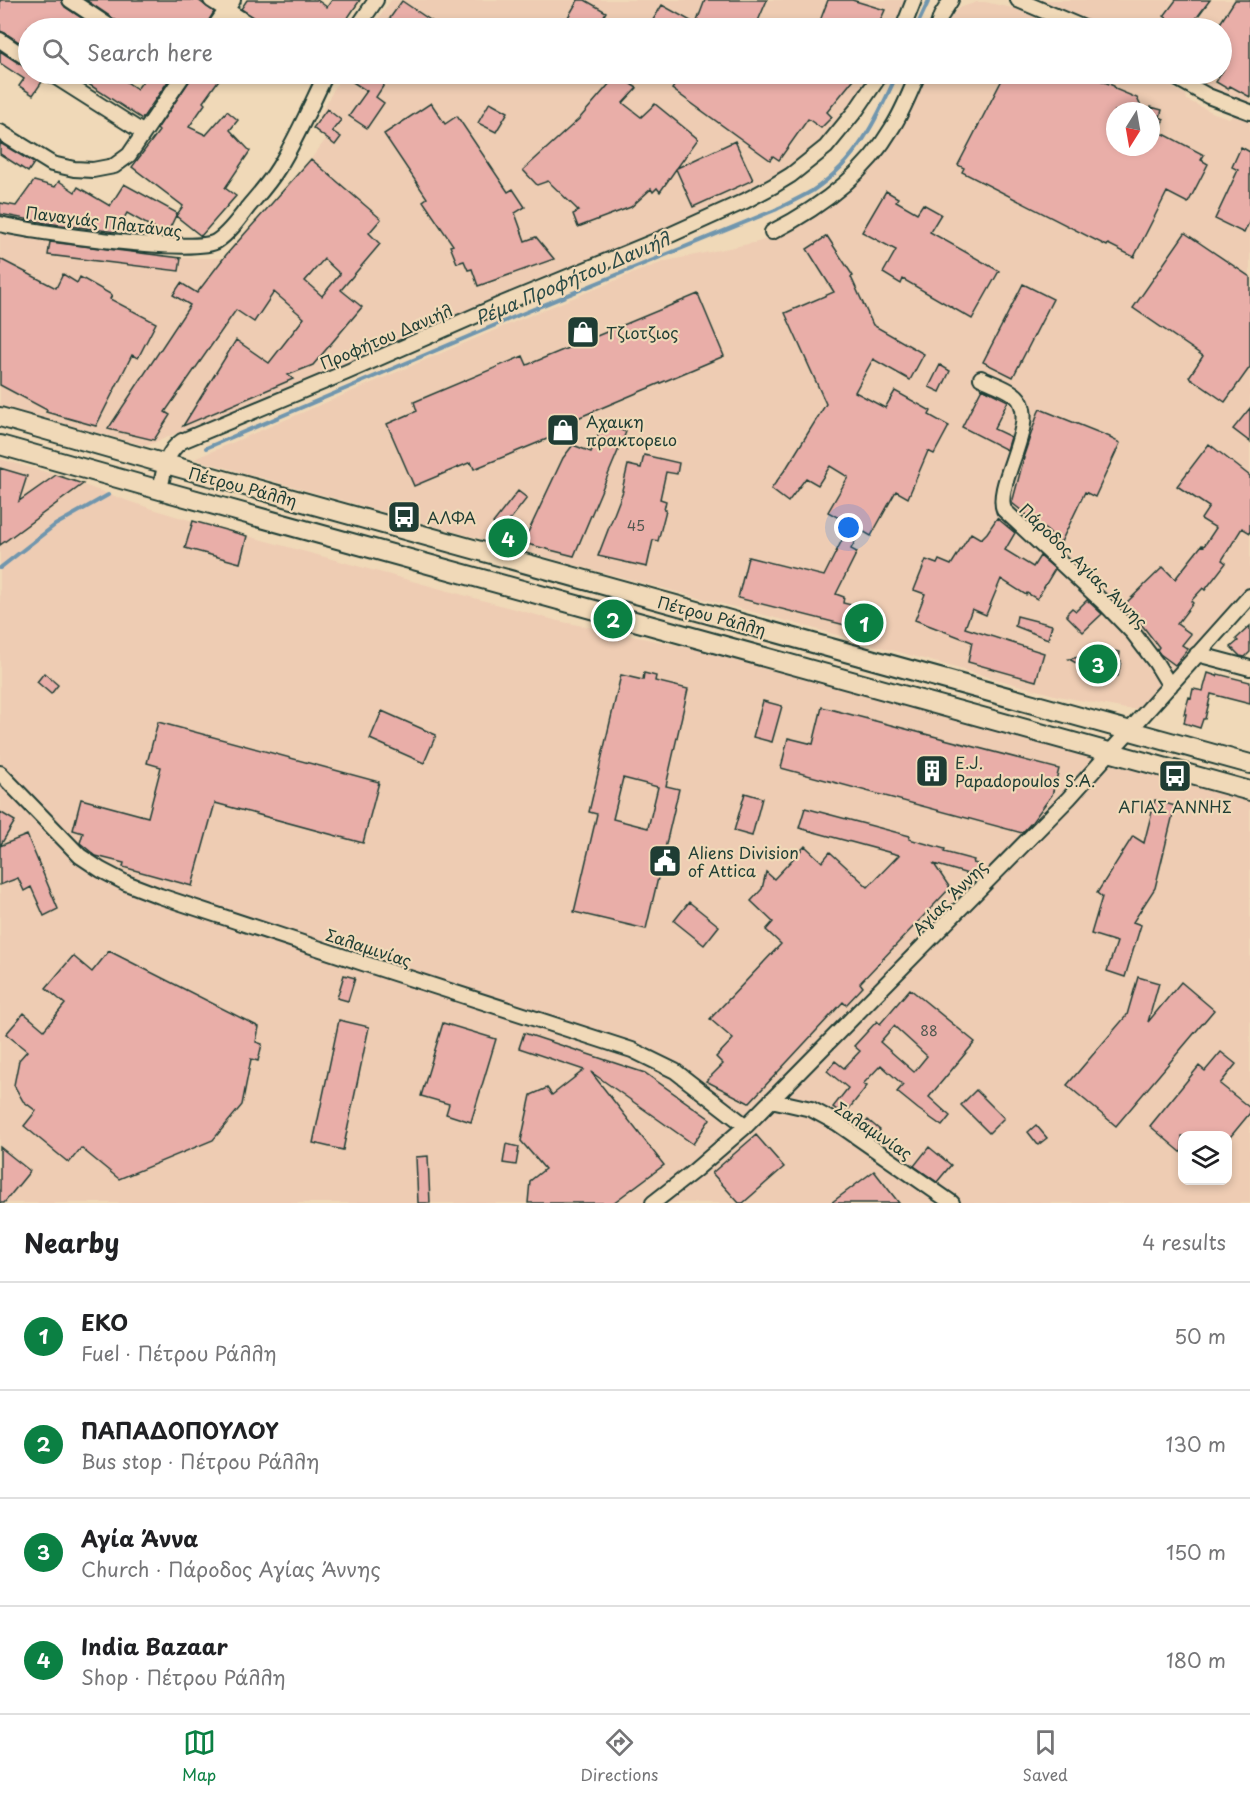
<!DOCTYPE html>
<html lang="en">
<head>
<meta charset="utf-8">
<style>
	:root { --surface:#fff; --page:#f6f6f6; --text:#202124; --muted:#757577; --line:#e0e0e0; --accent:#0b8043 }
	body { margin:0; font-family:"Playpen Sans",sans-serif; background:var(--page); color:var(--text) }
	.controls { position:absolute; right:18px; bottom:18px; display:grid; overflow:hidden; border-radius:12px; box-shadow:0 3px 9px #0003 }
	.controls button { width:54px; height:54px; display:grid; place-items:center; padding:0; border:0; border-bottom:2px solid var(--line); background:var(--surface); color:var(--text); font:30px sans-serif }
	.compass { position:absolute; left:1106px; top:102px; width:54px; height:54px; border-radius:50%; background:var(--surface); box-shadow:0 3px 9px #0003; rotate:191deg }
	.you { position:absolute; left:849px; top:528px; width:21px; height:21px; margin:-15px; border:4px solid #fff; border-radius:50%; background:#1a73e8; box-shadow:0 0 0 9px #1a73e833 }
	.badge { display:grid; place-items:center; width:39px; height:39px; border-radius:50%; background:var(--accent); color:#fff; font-size:20px; font-weight:700 }
	.pin { position:absolute; translate:-50% -50%; border:3px solid #fff; box-shadow:0 2px 6px #0006 }
	.list { margin:0; padding:0; list-style:none }
	h2 { display:flex; justify-content:space-between; align-items:center; height:78px; margin:0; padding:0 24px; font-size:26px }
	h2 small { font-size:20px; font-weight:400; color:var(--muted) }
	.list li { display:grid; grid-template-columns:39px 1fr auto; gap:18px; align-items:center; box-sizing:border-box; height:108px; padding:0 24px; border-top:2px solid var(--line) }
	.list b { display:block; font-size:22px; white-space:nowrap }
	.list p { margin:0; font-size:20px; white-space:nowrap; color:var(--muted) }
	.list em { font-size:20px; font-style:normal; color:var(--muted) }
	.icon { flex:none; width:33px; height:33px; fill:none; stroke:currentColor; stroke-width:2; stroke-linecap:round; stroke-linejoin:round }
	.map { position:relative; flex:none; width:1250px; height:1203px; overflow:hidden }
	.search { position:absolute; background:var(--surface); box-shadow:0 3px 9px #0003; left:18px; right:18px; top:18px; height:66px; display:flex; align-items:center; gap:15px; box-sizing:border-box; padding:0 21px; border-radius:33px; color:var(--muted); font-size:22px }
	.sheet { height:510px; background:var(--surface) }
	nav { display:flex; justify-content:space-around; align-items:center; box-sizing:border-box; height:84px; border-top:2px solid var(--line); background:var(--surface); font-size:16px; color:var(--muted) }
	nav a { display:grid; justify-items:center; gap:3px }
	nav .on { color:var(--accent) }
	.map>svg:first-child { display:block }
</style>
</head>
<body>
<div class="map">
<svg width="1250" height="1203" viewBox="0 0 1250 1203">
	<rect width="100%" height="100%" fill="#f0d9b8"/>
	<filter id="ink" filterUnits="userSpaceOnUse"><feTurbulence type="fractalNoise" baseFrequency=".0167" numOctaves="2"/><feDisplacementMap in="SourceGraphic" scale="12" xChannelSelector="R" yChannelSelector="G"/><feConvolveMatrix kernelMatrix="1 2 1 2 8 2 1 2 1" color-interpolation-filters="sRGB"/></filter>
	<g filter="url(#ink)">
		<path fill="#eeccb3" fill-rule="evenodd" d="M391,0h519l-11,28h-527z
			M1033,0h217v108l-24,-9 -49,-25h45v-46h-129z
			M977,2h8l32,7 43,19h-116l4,-9 11,-11z
			M342,74h533l-49,66 -55,42 -104,47 -175,72 -81,37 -265,108 -146,-40v-173l50,8 131,17h42l88,-99 15,-20 -13,-11z
			M924,74h225l37,21 1,5 27,13 15,5 6,-5 15,4v473l-104,116 -7,3h-13l-68,-13 -286,-79 -201,-53 -377,-105 325,-139 120,-49 27,-10 92,-19 25,-9 59,-42zM1115,111h36v36h-36z
			M0,459l56,16 75,27 44,14 383,105 198,40 494,135v407h-1250zM1182,1136h46v44h-46z"/>
		<g fill="none" stroke-linecap="round" stroke-linejoin="round">
			<path stroke="#6f96ae" stroke-width="4" d="M916,28l13,-28
				M206,448l313,-133 256,-105c12,-6 25,-12 37,-19 45,-30 64,-70 85,-117
				M0,568l55,-43 53,-30"/>
		</g>
		<path fill="#e9aea8" stroke="#1f3d34" stroke-width="1.5" fill-rule="evenodd" d="M0,0h61l4,7 32,21h-69v20l-23,-15 -5,-2z
			M86,0h112l16,12 -7,11 -2,5h-25l-12,-7 -5,7h-42l-4,-7z
			M247,0h70l10,7 5,-7h28l-19,28h-77l-4,-7 -19,-12z
			M578,0h7l21,12 -9,16h-25l-8,-4z
			M705,0h62l-9,21 16,7h-41l-15,-7 -5,7h-65l14,-23 34,19z
			M828,0h24l33,10 -8,18h-62l5,-7z
			M1176,0h34l-21,28h-8l-17,-12z
			M1235,0h15v97l-20,-11 -2,3 -12,-7 15,-25 -10,-6v-23h-4z
			M402,1l31,21 -4,6h-46z
			M0,51l23,15 5,2v6h14l2,5 -11,16 -14,-9 5,-7 -24,-16z
			M73,74h42l22,15 11,-15h25l-31,45z
			M194,74h29l-20,28 2,2 -16,23 17,8 21,-24 11,9 -8,10 20,21 -25,37 11,8 -35,40 -25,-20 7,-10 -51,-39 27,-36 -2,-2z
			M340,74h51l-15,23 8,6 -17,25 -18,-12 18,-25z
			M682,74h176l-31,38 5,5 -11,11 -13,-9 -29,41 -6,-4 -3,4 -98,-71z
			M1005,74h71l10,5 7,-4 2,3 19,8 1,3 22,9 6,13h-28v36h36v-40l11,3 -2,7 4,2 -6,12 46,24 -3,5 7,4 -20,39 -21,-11 -33,65 -26,-13 -1,2 -145,-74 2,-4 -6,-3z
			M617,75l20,13 -14,15 18,14 14,-13 43,35 -21,29 58,-27 18,39 -60,27 -17,-38 -16,23 -3,-4 -4,4 -2,-3 -20,18 -53,20 -5,-13 6,-3 -31,-30 -11,4 -14,-15 56,-51z
			M490,102l18,10 -12,20 -18,-9z
			M431,103l14,21 12,-8 51,76 5,-3 12,18 -10,6 10,28 11,-4 18,22 -76,27 -6,-17 -4,1 -4,-9 -7,2 -7,-17 3,-1 -30,-44 4,-3 -43,-64z
			M327,109l14,11 -9,11 9,6 -6,8 -22,-17z
			M0,143l34,20 -6,9 -28,-18z
			M1241,147l9,5v68l-6,13 -29,-14 23,-49 -6,-3z
			M311,159l70,60 -12,14 11,11 -39,46 21,17 -49,58 -25,10 5,4 -110,47 53,-86 33,23 35,-45 -30,-26 -20,30 -18,-12 -71,102 5,3 -16,25 -46,-11 82,-124 -17,-10 8,-12 16,10 29,-38zM324,259l16,15 -18,22 -17,-15z
			M34,181l21,6 4,-6 16,11 3,-5 32,19 14,-22 53,29 -11,23h-13l4,-6 -30,-17 -11,19 -70,-9 -46,-9v-11l16,3z
			M886,191l12,7 -2,3 21,12 6,-9 18,10 -11,18 69,39 -27,48 -69,-40 -2,5 -18,-11 13,-23 -34,-18z
			M1185,233l65,44v90l-25,35 -36,-25 14,-21 -70,-48z
			M827,236l26,40 -2,1 22,48 51,29 -14,26 -37,-21 -18,33 30,16 10,-17 36,20 -2,4 20,11 -15,28 -6,-3 -20,47 -12,-7 -25,45 -10,-6 -10,19 6,3 -21,42 8,3 -1,6 28,7 -6,26 -14,-3 2,-6 -115,-29 10,-41 76,19 26,-52 -22,-12 20,-35 -18,-11 -12,19 -12,-7 -18,24 -17,-13 16,-22 39,-63 -41,-91 49,-21 -27,-43z
			M50,242l131,16 -2,13 -131,-16z
			M0,259l56,29 7,-14 14,9 3,-6 32,18 -2,4 46,24 -18,35 -6,-3 -36,71 -50,-14 1,-2 -47,-25z
			M1023,284l30,15 -40,78 -30,-15z
			M698,294l26,62 -158,67 3,7 -95,39 -3,-7 -57,24 -27,-62 30,-13 -3,-9 109,-46 4,9z
			M940,365l10,6 -10,21 -11,-5z
			M982,388l26,13 -14,28 17,8 -4,13 -45,-23z
			M1250,408v34l-17,-13z
			M1040,409l70,28v1l10,5 -25,54 -10,-5 -24,50 -49,-39 12,-45h-1l15,-45z
			M603,423l23,9 -52,124 -51,-13 40,-85 10,-13 18,7z
			M1209,444l41,32v57l-8,-5 -20,32 4,3 -21,27 -2,-2 -12,13 2,2 -16,21 14,10 -9,11 6,4 -13,16 -15,-11 -3,-4 2,-3 -21,-27 -2,2 -15,-14 42,-41 12,12 27,-34 2,1 12,-18 -15,-9 8,-12 -32,-21z
			M644,455l35,8 -2,11 -11,-2 -6,27 6,2 -2,9h2l-8,31 -5,-1 -6,27 -49,-11 25,-65 -1,-1 6,-25 13,3z
			M0,468l27,8 -8,25 37,-26 27,9 -83,61z
			M518,491l9,7 -25,32 -9,-7z
			M997,518l18,15 -10,17 28,17 7,-11 15,13 -18,30 -10,-6 -1,2 -25,-16 -15,36 -14,-6 -7,19 79,25 -8,28 -68,-19 4,-20 -57,-22 10,-26 -11,-4 12,-30 11,4 2,-4 12,5 20,-32 10,6 6,-6z
			M193,521l54,15 -7,27 -55,-15z
			M1087,600l15,14 -19,18 -16,-16v-3l5,-5 4,3z
			M1017,616l35,9 -4,14 -33,-13z
			M1250,626v26l-5,5 -5,-1 -9,-9 7,-6 -2,-2z
			M1098,648l22,4 -1,9h2l-3,15 -3,1 -15,-3 -1,5 -17,-3 1,-6 -5,-1v-5l-9,-5 10,-2 3,-5 24,5z
			M44,673l14,12 -7,9 -14,-12z
			M644,673l12,3 -1,5 33,8 -22,97 13,3 -33,140 -72,-17 23,-98 -8,-2 32,-137 22,5zM623,778l35,9 -10,41 -35,-9z
			M1208,673l9,3 1,-2 32,8v22l-39,-10 -6,25h-2l-3,9 -16,-5 2,-9h-2l5,-17 2,1 2,-9 10,2z
			M763,701l19,5 -10,36 -19,-5z
			M822,707l237,62 -7,26 -20,27 -10,11 -241,-65 7,-30 25,6z
			M382,711l54,24 -12,28 -54,-24z
			M158,722l221,60 -16,61 -148,-40 -23,83 -69,-19 1,-4 -28,-7 -16,-13 3,-10 -10,-3 8,-31 67,18 13,-50 -14,-4z
			M745,793l17,5 -10,38 -18,-5z
			M1155,800l20,6 -20,82 -22,34 8,3 -16,52 -18,-6 10,-29 -26,-8 11,-37 -5,-4 36,-57 11,7z
			M805,808l105,28 -1,3 36,10 -1,3 30,8 -1,3 5,1 -3,12 -41,-12 16,24 -90,95 3,4 -17,18 -3,-3 -94,101 -43,-22 17,-17 -7,-7 17,-18 -23,-20 71,-75 -15,-14 7,-8 -22,-21 11,-12 4,-17 8,7 31,-33 17,16 8,-10 38,35 31,-32 -100,-27z
			M0,812l15,9 -15,25 27,-11 31,74 -14,7 -13,-29 -7,4 -6,-13 -18,7z
			M689,902l30,24 -15,19 -30,-24z
			M109,951l150,76 -3,15 6,2 -4,17 -7,-2 -9,46 -29,35 -94,39 -38,-31 -12,15 -45,-37 12,-15 -13,-10 -9,-16 5,-25 8,-9 -21,-17 18,-21 20,17 21,-26 -19,-16 27,-32 19,16z
			M344,975l11,3 -7,23 -11,-3z
			M1138,977l21,6 -11,39 33,-40 33,28 -98,116 -49,-41 60,-70z
			M910,989l65,53 -46,55 21,19 -8,10 -24,-17 -21,-17 6,-7 -22,-20 -18,19 4,2 -23,29 -11,-8 15,-19 -21,-17 8,-10 9,7 16,-17 -6,-5 23,-25 3,3zM894,1026l33,30 -13,16 -34,-30z
			M339,1020l30,7 -26,123 -30,-7z
			M443,1023l53,16 -25,83 -25,-8 3,-10 -28,-8z
			M524,1033l121,40 65,46 -17,25 -102,-72 73,93 -51,38h-85l2,-22 15,-12 -24,-28 10,-46 16,-7 5,7 32,-25 -65,-22z
			M1221,1052l15,12 -16,20 30,24v5l-19,23h-49v17l-32,-27 49,-60 6,5z
			M976,1090l28,28 -15,15 -28,-28z
			M868,1120l12,10 -6,8 -13,-10z
			M1036,1125l11,13 -9,7 -10,-13z
			M756,1135l28,32 -41,36h-4l-27,-30z
			M506,1144l13,3 -3,18 -13,-2z
			M0,1147l30,24 -26,32h-4z
			M929,1147l22,18 -14,17 -23,-16z
			M428,1156l2,47h-12l-2,-46z
			M874,1171l25,32h-68z"/>
		<g fill="none" stroke-linecap="round" stroke-linejoin="round">
			<defs>
				<path id="minor" d="M70,0l42,28
					M211,0l44,28
					M1018,0l66,28
					M214,28l19,-28
					M357,28l19,-28
					M903,28l11,-28
					M937,28l4,-12 10,-16
					M0,40l28,19
					M51,74l93,59
					M1169,74l39,22 42,16
					M0,132l52,32 22,5 19,1 21,-4 15,-11 55,-81
					M0,224c31,8 197,32 217,17 12,-8 22,-22 31,-34 11,-13 22,-25 31,-40 18,-29 32,-62 47,-93
					M772,232c47,-24 93,-58 120,-104 11,-17 18,-36 26,-54
					M981,378c10,5 24,9 33,16 30,23 -21,89 -10,116l102,95 28,29 22,29 14,23
					M160,490c4,-18 5,-38 22,-49l165,-69 155,-68 168,-69 75,-34 28,-15 18,-11 35,-28 31,-38 24,-35
					M1197,654l53,14
					M0,773l80,83 21,14 25,13 34,13 209,69 263,85 43,21 71,55
					M771,1100l40,9 26,14 115,80
					M653,1203l41,-32 52,-45 323,-328 181,-202"/>
				<path id="major" d="M0,417l166,47 1084,300
					M0,445l160,45 1090,301"/>
			</defs>
			<use href="#minor" stroke="#1f3d34" stroke-width="18"/>
			<use href="#major" stroke="#1f3d34" stroke-width="22"/>
			<use href="#minor" stroke="#f0d9b8" stroke-width="14"/>
			<use href="#major" stroke="#f0d9b8" stroke-width="18"/>
		</g>
	</g>
	<defs>
		<symbol id="shop-square" viewBox="-11 -11 22 22"><rect x="-9" y="-9" width="18" height="18" rx="4" fill="#1f3d34" stroke="#f0d9b8"/><path d="M-5-2.5h2.3a2.7 3.5 0 0 1 5.4 0H5L5.5 6h-11ZM-1.5-2.5h3a1.5 2.3 0 0 0-3 0Z" fill="#fff"/></symbol>
		<symbol id="bus-square" viewBox="-11 -11 22 22"><rect x="-9" y="-9" width="18" height="18" rx="4" fill="#1f3d34" stroke="#f0d9b8"/><path d="M-5-6H5V4H4V6H2V4H-2V6H-4V4H-5ZM-3.5-4V0h7V-4ZM-3.5 1.2v1.5H-2V1.2ZM2 1.2v1.5H3.5V1.2Z" fill="#fff"/></symbol>
		<symbol id="building-square" viewBox="-11 -11 22 22"><rect x="-9" y="-9" width="18" height="18" rx="4" fill="#1f3d34" stroke="#f0d9b8"/><path d="M-4-6H4V6H1V3H-1V6H-4ZM-2.5-4.3h1.7v1.8h-1.7ZM.8-4.3h1.7v1.8H.8ZM-2.5-1h1.7V.8h-1.7ZM.8-1h1.7V.8H.8Z" fill="#fff"/></symbol>
		<symbol id="civic-square" viewBox="-11 -11 22 22"><rect x="-9" y="-9" width="18" height="18" rx="4" fill="#1f3d34" stroke="#f0d9b8"/><path d="M-.6-6.5H3V-4.5H.6V-3L4-1V1h2V6H-6V1h2V-1L-.6-3ZM-1.2 2.5V6h2.4V2.5Z" fill="#fff"/></symbol>
	</defs>
	<g fill-rule="evenodd">
		<use href="#shop-square" x="564" y="313" width="38" height="38"/>
		<use href="#shop-square" x="544" y="411" width="38" height="38"/>
		<use href="#bus-square" x="385" y="498" width="38" height="38"/>
		<use href="#building-square" x="913" y="752" width="38" height="38"/>
		<use href="#bus-square" x="1156" y="757" width="38" height="38"/>
		<use href="#civic-square" x="646" y="842" width="38" height="38"/>
	</g>
	<g text-anchor="middle" dominant-baseline="central" stroke-width="4.5" stroke-linejoin="round" paint-order="stroke">
		<g font-size="14" fill="#525951">
			<text x="636" y="525">45</text>
			<text x="929" y="1030">88</text>
		</g>
		<g font-size="16" fill="#1f3d34" stroke="#f0d9b8">
			<text transform="translate(104 221) rotate(7)">Παναγιάς Πλατάνας</text>
			<text transform="translate(386 336) rotate(-23)">Προφήτου Δανιήλ</text>
			<text transform="translate(243 486) rotate(15)">Πέτρου Ράλλη</text>
			<text transform="translate(1084 565) rotate(44)">Πάροδος Αγίας Άννης</text>
			<text transform="translate(712 615) rotate(15)">Πέτρου Ράλλη</text>
			<text transform="translate(949 897) rotate(-45)">Αγίας Άννης</text>
			<text transform="translate(369 947) rotate(18)">Σαλαμινίας</text>
			<text transform="translate(874 1130) rotate(34)">Σαλαμινίας</text>
		</g>
		<g font-size="16" fill="#1f3d34" stroke="#f0d9b8" text-anchor="start">
			<text x="606" y="332">Τζιοτζιος</text>
			<text x="586" y="421">Αχαικη<tspan x="586" dy="18">πρακτορειο</tspan></text>
			<text x="427" y="517">ΑΛΦΑ</text>
			<text x="955" y="762">E.J.<tspan x="955" dy="18">Papadopoulos S.A.</tspan></text>
			<text x="1175" y="806" text-anchor="middle">ΑΓΙΑΣ ΑΝΝΗΣ</text>
			<text x="688" y="852">Aliens Division<tspan x="688" dy="18">of Attica</tspan></text>
		</g>
		<g font-size="18" font-style="italic" fill="#2c4c48" stroke="#f0d9b8">
			<text transform="translate(572 278) rotate(-23)">Ρέμα Προφήτου Δανιήλ</text>
		</g>
	</g>
</svg>
<div class="controls">
<button><svg class="icon" aria-label="layers" viewBox="0 0 24 24"><path d="M12 4l9 5-9 5-9-5zM3 14l9 5 9-5"/></svg></button>
</div>
<svg class="compass" viewBox="-18 -18 36 36"><path d="M0-13l5 13h-10z" fill="#e53935"/><path d="M0 13l5-13h-10z" fill="#757577"/></svg>
<div class="you"></div>
<div class="pin badge" style="left:864px;top:623px">1</div>
<div class="pin badge" style="left:613px;top:619px">2</div>
<div class="pin badge" style="left:1098px;top:664px">3</div>
<div class="pin badge" style="left:508px;top:538px">4</div>
<div class="search"><svg class="icon" aria-label="search" viewBox="0 0 24 24"><circle cx="10" cy="10" r="6"/><path d="M15 15l6 6"/></svg>Search here</div>
</div>
<section class="sheet">
<h2>Nearby<small>4 results</small></h2>
<ul class="list">
<li><span class="badge">1</span><div><b>EKO</b><p>Fuel · Πέτρου Ράλλη</p></div><em>50 m</em></li>
<li><span class="badge">2</span><div><b>ΠΑΠΑΔΟΠΟΥΛΟΥ</b><p>Bus stop · Πέτρου Ράλλη</p></div><em>130 m</em></li>
<li><span class="badge">3</span><div><b>Αγία Άννα</b><p>Church · Πάροδος Αγίας Άννης</p></div><em>150 m</em></li>
<li><span class="badge">4</span><div><b>India Bazaar</b><p>Shop · Πέτρου Ράλλη</p></div><em>180 m</em></li>
</ul>
</section>
<nav>
<a class="on"><svg class="icon" aria-label="map" viewBox="0 0 24 24"><path d="M3 6l6-2 6 2 6-2v14l-6 2-6-2-6 2zM9 4v14M15 6v14"/></svg>Map</a>
<a><svg class="icon" aria-label="directions" viewBox="0 0 24 24"><path d="M12 3l9 9-9 9-9-9zM9 14v-3h6M13 9l2 2-2 2"/></svg>Directions</a>
<a><svg class="icon" aria-label="saved" viewBox="0 0 24 24"><path d="M7 4h10v16l-5-4-5 4z"/></svg>Saved</a>
</nav>
</body>
</html>
